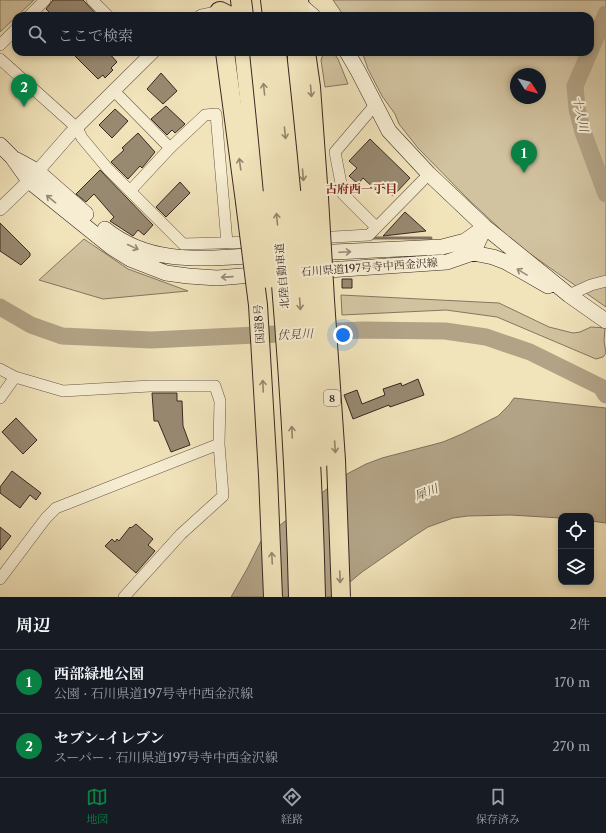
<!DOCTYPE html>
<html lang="ja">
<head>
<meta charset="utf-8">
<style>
	:root { --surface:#171b24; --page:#242831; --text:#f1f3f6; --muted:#9ea1a6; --line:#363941; --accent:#0b8043 }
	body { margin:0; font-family:"Libre Caslon Text","Noto Serif JP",serif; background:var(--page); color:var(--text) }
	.controls { position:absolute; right:12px; bottom:12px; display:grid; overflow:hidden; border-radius:8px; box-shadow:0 2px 6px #0003 }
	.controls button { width:36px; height:36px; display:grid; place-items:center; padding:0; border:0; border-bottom:1px solid var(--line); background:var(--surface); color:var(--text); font:20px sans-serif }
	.compass { position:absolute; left:510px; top:68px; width:36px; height:36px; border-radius:50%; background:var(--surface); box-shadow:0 2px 6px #0003; rotate:126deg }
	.you { position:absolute; left:343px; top:335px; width:14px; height:14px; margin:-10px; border:3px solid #fff; border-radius:50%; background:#1a73e8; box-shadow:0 0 0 6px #1a73e833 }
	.badge { display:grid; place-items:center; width:26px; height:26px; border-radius:50%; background:var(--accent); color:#fff; font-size:13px; font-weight:700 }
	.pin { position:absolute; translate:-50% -33px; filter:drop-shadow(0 1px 2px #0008) }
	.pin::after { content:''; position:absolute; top:21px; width:14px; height:12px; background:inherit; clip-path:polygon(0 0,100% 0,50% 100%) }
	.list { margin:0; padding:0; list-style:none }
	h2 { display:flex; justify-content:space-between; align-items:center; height:52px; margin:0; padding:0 16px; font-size:17px }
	h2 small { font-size:13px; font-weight:400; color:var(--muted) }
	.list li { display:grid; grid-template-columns:26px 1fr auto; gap:12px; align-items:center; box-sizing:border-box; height:64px; padding:0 16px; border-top:1px solid var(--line) }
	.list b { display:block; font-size:15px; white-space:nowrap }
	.list p { margin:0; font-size:13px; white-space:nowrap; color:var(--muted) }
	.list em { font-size:13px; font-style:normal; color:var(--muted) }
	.icon { flex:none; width:22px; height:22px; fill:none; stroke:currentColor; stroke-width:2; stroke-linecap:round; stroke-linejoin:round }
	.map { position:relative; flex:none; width:606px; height:597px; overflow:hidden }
	.search { position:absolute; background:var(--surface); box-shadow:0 2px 6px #0003; left:12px; right:12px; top:12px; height:44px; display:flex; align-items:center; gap:10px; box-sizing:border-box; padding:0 14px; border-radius:12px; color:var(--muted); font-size:15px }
	.sheet { height:180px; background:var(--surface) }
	nav { display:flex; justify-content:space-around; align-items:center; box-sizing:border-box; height:56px; border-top:1px solid var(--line); background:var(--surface); font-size:11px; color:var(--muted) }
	nav a { display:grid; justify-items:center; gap:2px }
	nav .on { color:var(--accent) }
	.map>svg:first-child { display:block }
</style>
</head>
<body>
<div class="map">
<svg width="606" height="597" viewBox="0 0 606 597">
	<rect width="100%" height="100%" fill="#f1e3ba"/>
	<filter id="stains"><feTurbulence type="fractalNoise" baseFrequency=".005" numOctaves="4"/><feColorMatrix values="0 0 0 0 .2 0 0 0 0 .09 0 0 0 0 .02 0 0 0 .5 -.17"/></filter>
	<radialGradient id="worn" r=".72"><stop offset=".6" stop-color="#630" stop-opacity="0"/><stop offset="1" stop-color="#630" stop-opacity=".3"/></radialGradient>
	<path fill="#d2c3a0" stroke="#857661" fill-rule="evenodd" d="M0,0h34l-34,32z
		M333,0h273v307l-90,-63 -49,-46 -49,-50 -19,-24 -4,-10 -13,-18 -14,-27 -6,-17h228v-36h-246zM516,74h24v24h-24z
		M324,52h9l5,7 10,25 -23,3 -4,-27z
		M84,239l44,30 60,22 -85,8 -64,-19z
		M341,295l158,8 50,24 24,6 7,-1 11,-5 14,1 -1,13 2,12 -3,4 -7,2 -99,-42 -51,-7 -104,5z"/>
	<path fill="#b2a386" stroke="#81725e" d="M514,398l92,10v115l-15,-2v-5h-30v2l-51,-3 -42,1 -15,2 -25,9 -14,9 -52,36 -30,25h-101l16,-28 15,-30 83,-64 21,-11 16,-6 61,-16 19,-8 36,-18 11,-11z"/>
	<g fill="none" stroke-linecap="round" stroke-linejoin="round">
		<path stroke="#81725e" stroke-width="3" d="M371,238h60"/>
		<path stroke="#b2a386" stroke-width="17" d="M606,14l-31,72 2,23 6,23 23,62
			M0,307l31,18 31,11 89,4 211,-10 83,1 41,6 44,15 71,35 5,8"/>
	</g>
	<path fill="#988971" stroke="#382822" d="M53,0h30l15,16h-45l-7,-7z
		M71,52h37l9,10 -6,6 2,2 -8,8 -2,-3 -5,4z
		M161,73l16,18 -14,13 -16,-15z
		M166,106l19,18 -10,9 -3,-3 -5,5 -16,-16z
		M115,109l13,12 -16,17 -13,-13z
		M138,133l17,19 -13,16 -2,-2 -12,13 -17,-17 13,-12 -2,-2z
		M370,139l40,39 -17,18 -10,-9 -5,5 -15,-14 -5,6 -9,-8 8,-8 -8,-7z
		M100,170l53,55 -9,10 -6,-5 -5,6 -20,-13 -3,-2 4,-4 -20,-23 -8,8 -10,-8z
		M180,182l10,11 -24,24 -10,-10z
		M405,212l21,19 -43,5z
		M0,223l30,30v3l-9,9 -21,-14z
		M342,279h10v9h-10z
		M418,379l6,16 -34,12 -1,-2 -36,14 -9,-24 13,-5 5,14 23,-9 -2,-6 18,-6 1,3z
		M152,393h25v8h5l1,25 7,19 -19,7 -13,-31h-4z
		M16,418l21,22 -14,14 -21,-22z
		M12,471l29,22 -5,7 -6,-5 -10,13 -20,-15v-6z
		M136,524l17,15 -5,6 7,6 -19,22 -31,-27 7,-7 3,3 2,-3 2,2 11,-14 1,1z
		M0,527l11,9 -11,14z"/>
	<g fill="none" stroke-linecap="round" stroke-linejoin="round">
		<defs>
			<path id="minor" d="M92,0l16,16
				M29,16l16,-16
				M0,45l16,-16
				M0,59l77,69 5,10 26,31 75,75 72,-2
				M114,91l56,57 -40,43
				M375,105l-40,47 8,42 33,33
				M170,148l35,-33 11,-1 11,129
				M316,238l53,-3 60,-61
				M569,295l22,-10 15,-4
				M0,369l15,8 48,14 87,-5h65l5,15 -1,43 4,52 -42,38 -57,63
				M0,398l15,-21
				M0,579l46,-61 10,-10 163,-64"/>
			<path id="tertiary" d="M201,16l19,-4
				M0,209l29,-28 41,-47 83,-82"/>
			<path id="secondary" d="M299,4l14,12
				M347,52l11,19 31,60 40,43 56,53 84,68 37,26
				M0,145l12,12 17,24 82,66 19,12 36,14 22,3 29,2 48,-4
				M17,160l20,11 49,43
				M105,229c47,38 102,29 159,26
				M312,253l130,-6 23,-6 20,-14
				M473,253l20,4 13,5 42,24
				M313,271l134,-9 26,-9 12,-26"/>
			<path id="trunk" d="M299,0l2,16
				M225,52l20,150
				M306,52l5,35 8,111"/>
			<path id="motorway" d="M241,0l2,16
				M271,0l2,16
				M286,0l2,16
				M220,12l8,4
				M245,52l16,149
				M298,52l-1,34 8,114"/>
		</defs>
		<use href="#minor" stroke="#665748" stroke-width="12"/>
		<use href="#tertiary" stroke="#665748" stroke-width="14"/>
		<use href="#secondary" stroke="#382822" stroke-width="16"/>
		<use href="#trunk" stroke="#382822" stroke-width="20"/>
		<use href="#motorway" stroke="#382822" stroke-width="22"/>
		<use href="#minor" stroke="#f6edd2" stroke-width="11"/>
		<use href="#tertiary" stroke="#f6edd2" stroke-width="13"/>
		<use href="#secondary" stroke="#f6edd2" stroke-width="15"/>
		<use href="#trunk" stroke="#f1e3ba" stroke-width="18"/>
		<use href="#motorway" stroke="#f1e3ba" stroke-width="20"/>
		<defs>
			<path id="trunk-bridge" d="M319,198l6,102 11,160 5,137
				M245,202l13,103 10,170 5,122"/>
			<path id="motorway-bridge" d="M260,52c19,181 35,363 39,545
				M276,52c20,181 35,363 39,545
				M305,200l13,157 4,100
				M261,201l7,77"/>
		</defs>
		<use href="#trunk-bridge" stroke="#382822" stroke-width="20" stroke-linecap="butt"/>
		<use href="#motorway-bridge" stroke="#382822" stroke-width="22" stroke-linecap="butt"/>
		<use href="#trunk-bridge" stroke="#f1e3ba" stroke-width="18"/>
		<use href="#motorway-bridge" stroke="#f1e3ba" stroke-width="20"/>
	</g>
	<defs><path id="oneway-shaft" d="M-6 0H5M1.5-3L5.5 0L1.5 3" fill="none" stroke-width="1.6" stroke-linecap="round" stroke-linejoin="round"/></defs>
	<g stroke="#94866e">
		<use href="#oneway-shaft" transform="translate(264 89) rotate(-96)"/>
		<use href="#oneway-shaft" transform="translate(311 91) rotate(85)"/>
		<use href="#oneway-shaft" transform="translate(285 133) rotate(84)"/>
		<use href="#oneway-shaft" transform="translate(240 164) rotate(-98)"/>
		<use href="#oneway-shaft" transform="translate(303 175) rotate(85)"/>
		<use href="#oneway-shaft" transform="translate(277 219) rotate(-95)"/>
		<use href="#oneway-shaft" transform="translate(300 304) rotate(86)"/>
		<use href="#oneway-shaft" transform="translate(263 386) rotate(-93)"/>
		<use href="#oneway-shaft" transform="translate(292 432) rotate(-93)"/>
		<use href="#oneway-shaft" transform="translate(335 447) rotate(86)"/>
		<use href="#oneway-shaft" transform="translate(272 558) rotate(-93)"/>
		<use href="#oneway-shaft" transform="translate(340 577) rotate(88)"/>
	</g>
	<g stroke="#978a7a">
		<use href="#oneway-shaft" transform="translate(51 199) rotate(-141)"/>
		<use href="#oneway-shaft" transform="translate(133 247) rotate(25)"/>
		<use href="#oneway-shaft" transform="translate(345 252) rotate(-3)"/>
		<use href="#oneway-shaft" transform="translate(522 272) rotate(-149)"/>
		<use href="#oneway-shaft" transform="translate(227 277) rotate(176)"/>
	</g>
	<g text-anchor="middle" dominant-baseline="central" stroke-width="4" stroke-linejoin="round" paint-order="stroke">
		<rect fill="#f6edd2" stroke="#716357" stroke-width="1" x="324" y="390" width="16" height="16" rx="3"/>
		<g font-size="10" font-weight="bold" fill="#382822">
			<text x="332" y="398">8</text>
		</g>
		<g font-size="11" fill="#382822" stroke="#f6edd2">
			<text transform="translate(369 267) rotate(-4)">石川県道197号寺中西金沢線</text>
			<text transform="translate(282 276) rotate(-95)">北陸自動車道</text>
			<text transform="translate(259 324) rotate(-94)">国道8号</text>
		</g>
		<g font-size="12" font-style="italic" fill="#5d4d40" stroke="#f6edd2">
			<text transform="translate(581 114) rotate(78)">十人川</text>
			<text transform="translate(295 334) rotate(-3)">伏見川</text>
			<text transform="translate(426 492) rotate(-22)">犀川</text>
		</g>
		<g font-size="12" font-weight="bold" fill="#7a1f14" stroke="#f6edd2">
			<text x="361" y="188">古府西一丁目</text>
		</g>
	</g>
	<rect width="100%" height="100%" filter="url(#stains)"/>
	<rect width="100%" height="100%" fill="url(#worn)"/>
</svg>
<div class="controls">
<button><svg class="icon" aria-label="locate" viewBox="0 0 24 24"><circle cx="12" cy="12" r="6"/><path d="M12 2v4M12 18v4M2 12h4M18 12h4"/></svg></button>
<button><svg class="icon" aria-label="layers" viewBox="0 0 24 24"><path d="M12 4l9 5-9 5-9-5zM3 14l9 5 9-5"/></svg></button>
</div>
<svg class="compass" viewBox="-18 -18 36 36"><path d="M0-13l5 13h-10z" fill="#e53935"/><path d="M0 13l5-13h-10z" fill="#9ea1a6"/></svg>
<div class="you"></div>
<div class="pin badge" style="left:524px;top:173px">1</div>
<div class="pin badge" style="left:24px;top:107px">2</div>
<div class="search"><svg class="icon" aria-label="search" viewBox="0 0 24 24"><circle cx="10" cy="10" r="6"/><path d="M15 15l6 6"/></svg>ここで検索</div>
</div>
<section class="sheet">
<h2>周辺<small>2件</small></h2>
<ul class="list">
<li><span class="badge">1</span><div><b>西部緑地公園</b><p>公園 · 石川県道197号寺中西金沢線</p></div><em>170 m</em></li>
<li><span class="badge">2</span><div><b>セブン-イレブン</b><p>スーパー · 石川県道197号寺中西金沢線</p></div><em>270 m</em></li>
</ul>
</section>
<nav>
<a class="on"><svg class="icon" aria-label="map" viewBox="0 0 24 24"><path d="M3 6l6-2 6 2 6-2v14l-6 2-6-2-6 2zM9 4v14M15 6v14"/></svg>地図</a>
<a><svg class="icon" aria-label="directions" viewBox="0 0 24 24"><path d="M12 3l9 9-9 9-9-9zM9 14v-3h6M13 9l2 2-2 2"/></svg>経路</a>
<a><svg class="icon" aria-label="saved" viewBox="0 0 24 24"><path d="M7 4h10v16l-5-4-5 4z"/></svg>保存済み</a>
</nav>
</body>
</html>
